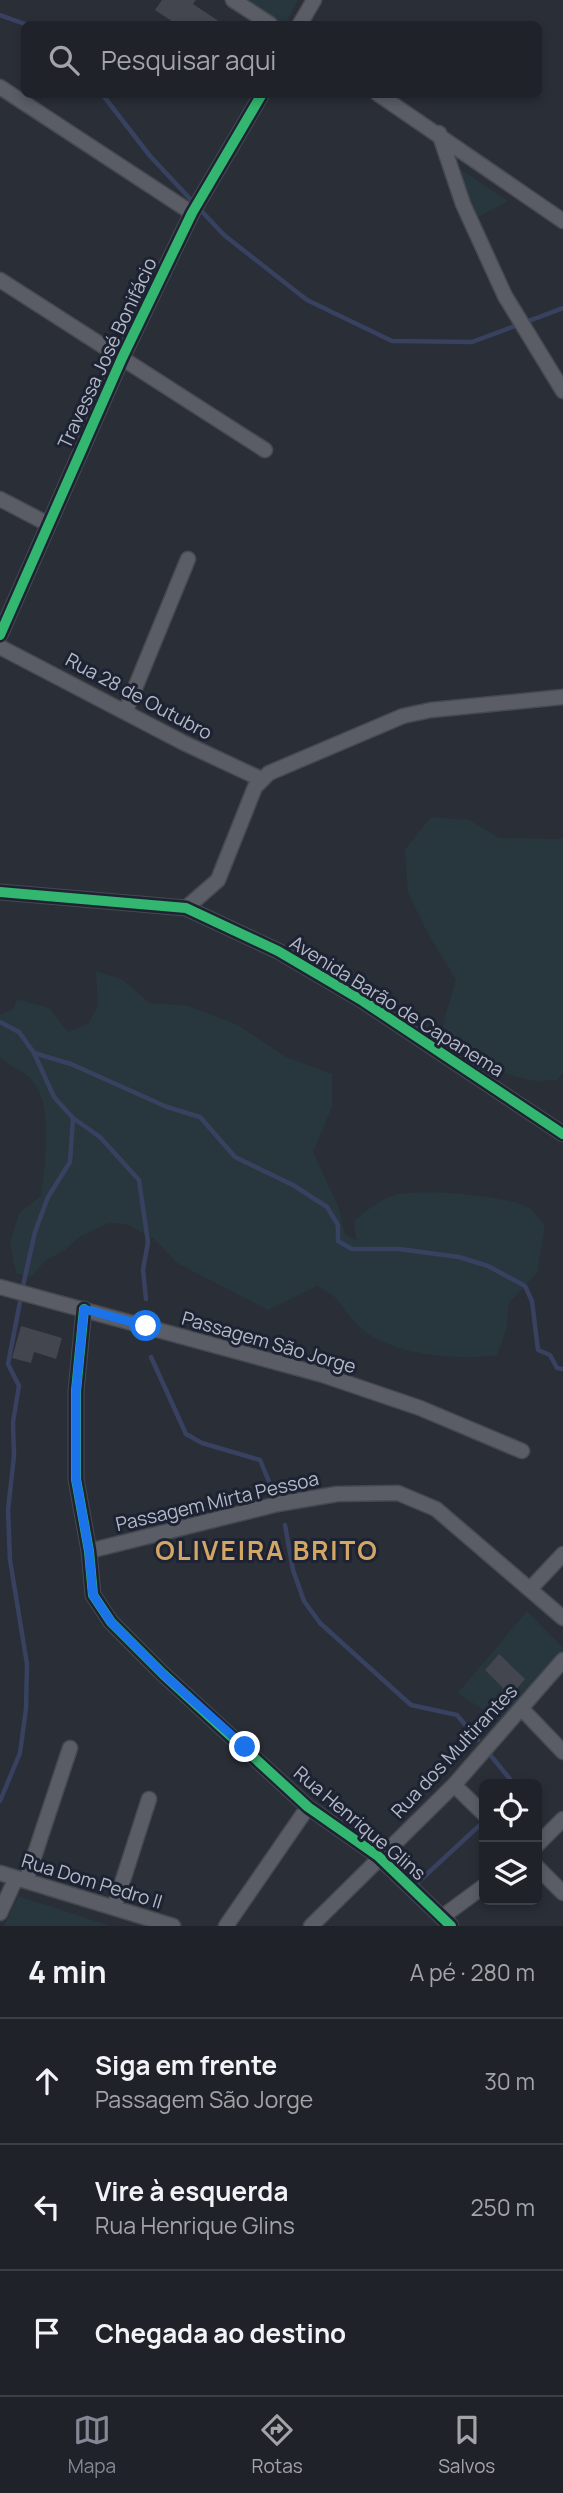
<!DOCTYPE html>
<html lang="pt">
<head>
<meta charset="utf-8">
<style>
	:root { --surface:#202229; --page:#282a31; --text:#f1f3f6; --muted:#a2a4a8; --line:#3d3f46; --accent:#848895 }
	body { margin:0; font-family:Manrope,sans-serif; background:var(--page); color:var(--text) }
	.controls { position:absolute; right:21px; bottom:21px; display:grid; overflow:hidden; border-radius:10px; box-shadow:0 4px 10px #0003 }
	.controls button { width:63px; height:63px; display:grid; place-items:center; padding:0; border:0; border-bottom:2px solid var(--line); background:var(--surface); color:var(--text); font:35px sans-serif }
	.stop { position:absolute; width:21px; height:21px; margin:-16px; border:5px solid #1a73e8; border-radius:50%; background:#fff }
	.stop.end { background:#1a73e8; border-color:#fff; box-shadow:0 2px 7px #0008 }
	.list { margin:0; padding:0; list-style:none }
	h2 { display:flex; justify-content:space-between; align-items:center; height:91px; margin:0; padding:0 28px; font-size:30px }
	h2 small { font-size:23px; font-weight:400; color:var(--muted) }
	.list li { display:grid; grid-template-columns:46px 1fr auto; gap:21px; align-items:center; box-sizing:border-box; height:126px; padding:0 28px; border-top:2px solid var(--line) }
	.list b { display:block; font-size:26px; white-space:nowrap }
	.list p { margin:0; font-size:23px; white-space:nowrap; color:var(--muted) }
	.list em { font-size:23px; font-style:normal; color:var(--muted) }
	.icon { flex:none; width:38px; height:38px; fill:none; stroke:currentColor; stroke-width:2; stroke-linecap:round; stroke-linejoin:round }
	.map { position:relative; flex:none; width:563px; height:1926px; overflow:hidden }
	.search { position:absolute; background:var(--surface); box-shadow:0 4px 10px #0003; left:21px; right:21px; top:21px; height:77px; display:flex; align-items:center; gap:18px; box-sizing:border-box; padding:0 24px; border-radius:10px; color:var(--muted); font-size:26px }
	.sheet { height:469px; background:var(--surface) }
	nav { display:flex; justify-content:space-around; align-items:center; box-sizing:border-box; height:98px; border-top:2px solid var(--line); background:var(--surface); font-size:19px; color:var(--muted) }
	nav a { display:grid; justify-items:center; gap:4px }
	nav .on { color:var(--accent) }
	.map>svg:first-child { display:block }
</style>
</head>
<body>
<div class="map">
<svg width="563" height="1926" viewBox="0 0 563 1926">
	<rect width="100%" height="100%" fill="#2a2e37"/>
	<path fill="#27373d" d="M241,0h57l-13,24h-11z
		M455,166l53,35 -30,16z
		M431,817l38,3 30,18 64,1v234l-6,7c-9,0 -20,2 -28,0 -28,-5 -67,-26 -86,-46l2,-17 11,-37 -30,-50 -18,-38 -3,-43z
		M96,971l27,9 26,23 39,3 48,18 50,33 46,17v33l-19,45 25,54 7,28 11,6 -2,-19c12,-10 28,-24 45,-27 26,-5 104,1 128,13 7,4 13,13 18,19l-8,47 -28,30 -3,27 -9,25c-38,6 -109,0 -137,-28 -20,-19 -14,-26 -43,-41l-49,24 -91,-47 -23,-24 -27,-15 -19,-1 -29,14 -14,13 -19,10 -15,17 -15,-4 -6,-30 9,-30 22,-17c4,-32 15,-97 -14,-121 -9,-7 -19,-9 -27,-18v-42l13,-6 4,-10 32,9 19,24 20,-8 10,-19z
		M527,1611l36,37v8l-65,64 -40,-27z
		M18,1896l93,30h-107z"/>
	<g fill="none" stroke-linecap="round" stroke-linejoin="round">
		<path stroke="#384260" stroke-width="4.5" d="M0,15l25,9
			M102,94l48,62 74,79 83,65 85,41 80,1 91,-34
			M0,1022l19,10 15,21 37,11 96,43 33,10 35,40 58,28 34,22 11,18v16l14,8h47l60,8 29,9 37,20 7,15 6,49 12,5 7,13 6,1
			M73,1118l27,19 39,43 9,62 -5,28 3,29
			M23,1286l12,-54 13,-35 22,-35 3,-44 -19,-21 -20,-44
			M151,1357l35,77 16,9 58,17 18,43
			M285,1525l8,45 11,31 16,22 91,82 46,10 21,25
			M487,1751l27,33
			M0,1801l20,-48 6,-44 1,-45 -17,-104 -2,-50 6,-54 -1,-34 6,-36 -11,-22 12,-62
			M414,1886l67,-62"/>
	</g>
	<path fill="#43464e" d="M162,0h34l-3,4 30,20h-47l-21,-14z
		M21,1326l41,12 -6,21 -22,-7 -3,11 -19,-5z
		M499,1654l26,25 -14,17 -26,-26z"/>
	<g fill="none" stroke-linecap="round" stroke-linejoin="round">
		<defs>
			<path id="minor" d="M233,0l37,24
				M300,24l14,-24
				M0,87l192,126
				M378,94l185,127
				M439,133l24,71 42,92 58,95
				M0,280l265,170
				M0,499l48,25
				M0,635l122,-277 70,-145 70,-119
				M0,647l184,96 77,36
				M126,710l62,-151
				M0,892l186,16 92,43 85,50 200,133
				M186,908l32,-28 37,-93 14,-14 134,-57 28,-6 132,-13
				M0,1287l323,88 97,33 102,43
				M84,1309l-8,82v88l13,72 4,44 18,27 52,52 145,133 70,49 73,70
				M89,1551l189,-47 59,-10 61,-1 38,16 127,109
				M531,1588l32,-34
				M521,1708l42,44
				M454,1785l30,29
				M537,1845l26,-26
				M537,1867l26,26
				M0,1873l173,53
				M26,1881l44,-133
				M114,1908l35,-109
				M0,1913l16,-35
				M442,1917l42,-31
				M226,1926l82,-119
				M311,1926l143,-141 109,-125"/>
		</defs>
		<use href="#minor" stroke="#464950" stroke-width="17"/>
		<use href="#minor" stroke="#5a5d65" stroke-width="14"/>
		<defs>
			<path id="cycleway" d="M0,635l122,-277 70,-145 70,-119
				M0,892l186,16 92,43 85,50 200,133
				M84,1309l-8,82v88l13,72 4,44 18,27 52,52 145,133 70,49 73,70"/>
		</defs>
		<use href="#cycleway" stroke="#1d2332" stroke-width="15"/>
		<use href="#cycleway" stroke="#33b770" stroke-width="10"/>
	</g>
	<g fill="none" stroke-linecap="round" stroke-linejoin="round">
		<path stroke="#1a73e8" stroke-width="9" d="M146,1326l-62,-17 -8,82v88l13,72 4,44 18,27 52,52 82,73"/>
	</g>
	<g text-anchor="middle" dominant-baseline="central" stroke-width="6" stroke-linejoin="round" paint-order="stroke">
		<g font-size="19" fill="#b4b9c8" stroke="#1d2332">
			<text transform="translate(107 353) rotate(-65)">Travessa José Bonifácio</text>
			<text transform="translate(139 696) rotate(28)">Rua 28 de Outubro</text>
			<text transform="translate(397 1006) rotate(32)">Avenida Barão de Capanema</text>
			<text transform="translate(269 1342) rotate(16)">Passagem São Jorge</text>
			<text transform="translate(217 1501) rotate(-13)">Passagem Mirta Pessoa</text>
			<text transform="translate(454 1751) rotate(-47)">Rua dos Multirantes</text>
			<text transform="translate(360 1823) rotate(40)">Rua Henrique Glins</text>
			<text transform="translate(92 1881) rotate(17)">Rua Dom Pedro II</text>
		</g>
		<g font-size="26" font-weight="bold" letter-spacing="2" fill="#d3a665" stroke="#1d2332">
			<text x="267" y="1550">OLIVEIRA BRITO</text>
		</g>
	</g>
</svg>
<div class="controls">
<button><svg class="icon" aria-label="locate" viewBox="0 0 24 24"><circle cx="12" cy="12" r="6"/><path d="M12 2v4M12 18v4M2 12h4M18 12h4"/></svg></button>
<button><svg class="icon" aria-label="layers" viewBox="0 0 24 24"><path d="M12 4l9 5-9 5-9-5zM3 14l9 5 9-5"/></svg></button>
</div>
<div class="stop" style="left:146px;top:1326px"></div>
<div class="stop end" style="left:245px;top:1747px"></div>
<div class="search"><svg class="icon" aria-label="search" viewBox="0 0 24 24"><circle cx="10" cy="10" r="6"/><path d="M15 15l6 6"/></svg>Pesquisar aqui</div>
</div>
<section class="sheet">
<h2>4 min<small>A pé · 280 m</small></h2>
<ul class="list">
<li><svg class="icon" aria-label="ahead" viewBox="0 0 24 24"><path d="M12 20V5M6 11l6-6 6 6"/></svg><div><b>Siga em frente</b><p>Passagem São Jorge</p></div><em>30 m</em></li>
<li><svg class="icon" aria-label="left" viewBox="0 0 24 24"><path d="M17 20v-9H6M10 6l-5 5 5 5"/></svg><div><b>Vire à esquerda</b><p>Rua Henrique Glins</p></div><em>250 m</em></li>
<li><svg class="icon" aria-label="arrive" viewBox="0 0 24 24"><path d="M6 21V4h12l-3 4 3 4H6"/></svg><div><b>Chegada ao destino</b></div></li>
</ul>
</section>
<nav>
<a class="on"><svg class="icon" aria-label="map" viewBox="0 0 24 24"><path d="M3 6l6-2 6 2 6-2v14l-6 2-6-2-6 2zM9 4v14M15 6v14"/></svg>Mapa</a>
<a><svg class="icon" aria-label="directions" viewBox="0 0 24 24"><path d="M12 3l9 9-9 9-9-9zM9 14v-3h6M13 9l2 2-2 2"/></svg>Rotas</a>
<a><svg class="icon" aria-label="saved" viewBox="0 0 24 24"><path d="M7 4h10v16l-5-4-5 4z"/></svg>Salvos</a>
</nav>
</body>
</html>
